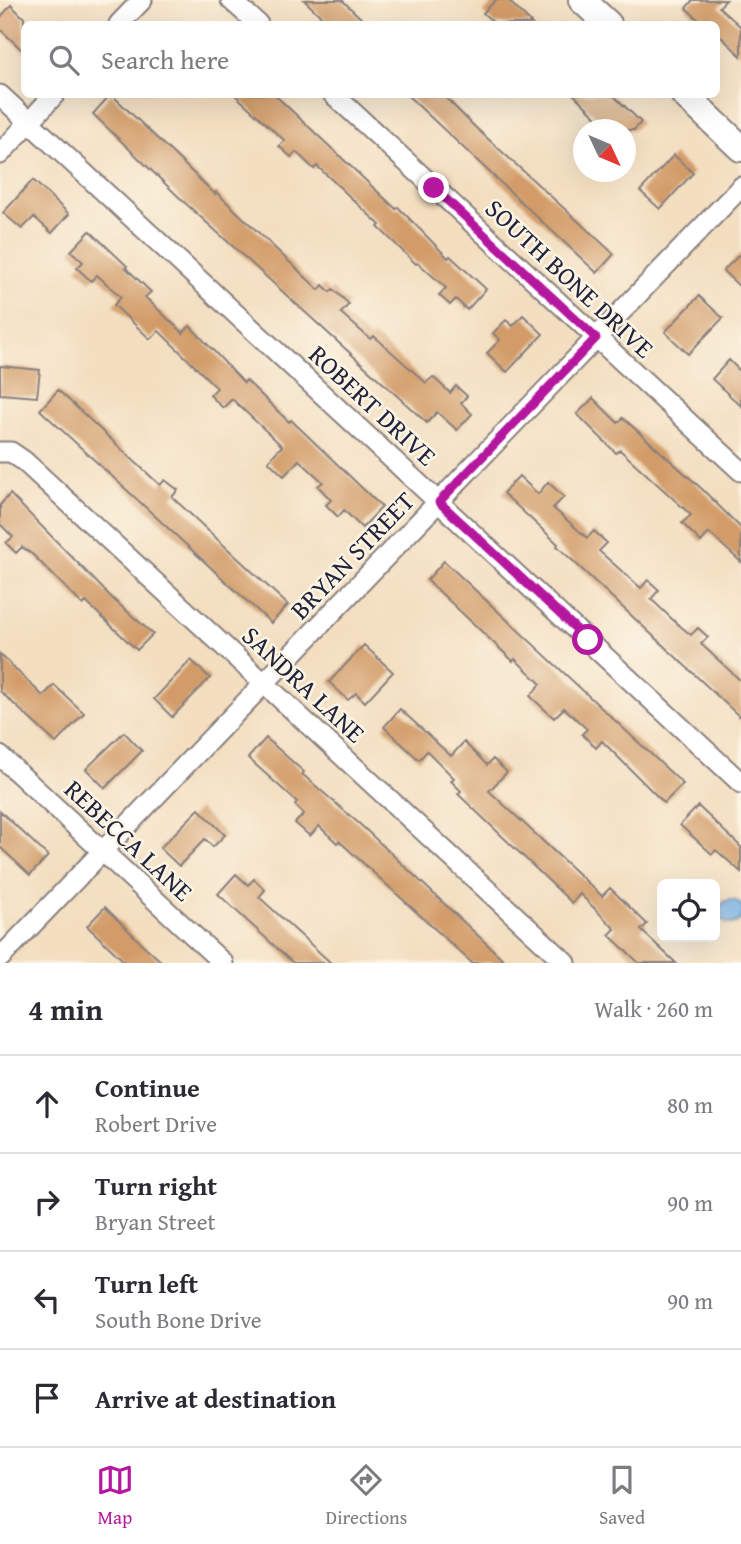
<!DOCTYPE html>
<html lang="en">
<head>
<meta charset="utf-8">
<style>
	:root { --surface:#fff; --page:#f2f2f3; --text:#2b2b33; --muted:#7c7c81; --line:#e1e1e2; --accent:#b5179e }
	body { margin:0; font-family:"Gentium Book Plus",serif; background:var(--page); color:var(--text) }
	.controls { position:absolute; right:21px; bottom:21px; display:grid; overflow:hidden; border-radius:10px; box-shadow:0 7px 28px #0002 }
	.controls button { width:63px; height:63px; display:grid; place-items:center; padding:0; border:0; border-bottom:2px solid var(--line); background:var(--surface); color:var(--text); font:35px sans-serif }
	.compass { position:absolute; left:573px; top:119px; width:63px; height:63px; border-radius:50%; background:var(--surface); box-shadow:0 7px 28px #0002; rotate:134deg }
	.stop { position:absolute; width:21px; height:21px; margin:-16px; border:5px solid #b5179e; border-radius:50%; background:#fff }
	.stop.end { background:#b5179e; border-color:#fff; box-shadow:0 2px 7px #0008 }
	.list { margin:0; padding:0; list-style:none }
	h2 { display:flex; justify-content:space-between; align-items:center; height:91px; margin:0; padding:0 28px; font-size:30px }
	h2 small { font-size:23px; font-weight:400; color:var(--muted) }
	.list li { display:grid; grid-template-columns:46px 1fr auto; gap:21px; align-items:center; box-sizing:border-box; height:98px; padding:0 28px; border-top:2px solid var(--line) }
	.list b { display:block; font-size:26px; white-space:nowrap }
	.list p { margin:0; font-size:23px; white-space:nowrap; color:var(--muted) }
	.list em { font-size:23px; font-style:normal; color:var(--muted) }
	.icon { flex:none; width:38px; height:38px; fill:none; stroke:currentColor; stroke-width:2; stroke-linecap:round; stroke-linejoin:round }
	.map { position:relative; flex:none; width:741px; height:963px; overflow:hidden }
	.search { position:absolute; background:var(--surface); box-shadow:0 7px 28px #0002; left:21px; right:21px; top:21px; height:77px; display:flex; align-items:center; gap:18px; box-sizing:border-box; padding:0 24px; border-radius:10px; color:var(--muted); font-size:26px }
	.sheet { height:483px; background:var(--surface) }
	nav { display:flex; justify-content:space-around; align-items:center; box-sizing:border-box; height:98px; border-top:2px solid var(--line); background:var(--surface); font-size:19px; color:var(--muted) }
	nav a { display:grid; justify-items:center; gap:4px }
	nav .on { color:var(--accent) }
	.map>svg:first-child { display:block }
</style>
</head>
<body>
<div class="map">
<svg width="741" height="963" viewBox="0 0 741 963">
	<rect width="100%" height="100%" fill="#fcf5e5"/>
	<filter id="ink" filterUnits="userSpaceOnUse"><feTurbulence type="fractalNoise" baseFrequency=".0143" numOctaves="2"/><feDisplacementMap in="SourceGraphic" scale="14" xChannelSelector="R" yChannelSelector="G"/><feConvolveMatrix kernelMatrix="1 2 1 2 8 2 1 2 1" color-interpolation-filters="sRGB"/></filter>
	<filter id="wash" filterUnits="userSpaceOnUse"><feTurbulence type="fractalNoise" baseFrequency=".00686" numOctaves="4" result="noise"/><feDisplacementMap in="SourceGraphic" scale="28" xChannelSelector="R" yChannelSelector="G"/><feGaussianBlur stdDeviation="1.57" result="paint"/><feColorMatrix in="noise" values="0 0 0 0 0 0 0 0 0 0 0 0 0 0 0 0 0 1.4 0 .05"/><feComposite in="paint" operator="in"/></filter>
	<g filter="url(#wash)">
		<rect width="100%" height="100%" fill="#f3dec0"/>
		<path fill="#79b3ea" stroke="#4e6a92" stroke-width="2" d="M719 912a12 12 0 1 1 24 0a12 12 0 1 1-24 0Z"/>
		<g id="blocks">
			<path fill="#d29b67" d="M304,0h38l25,24h-38z
				M496,0h12l24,24h-37l-12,-11z
				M693,0h33l-7,7 22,20v29l-24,-23v-9h-9l-3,-2 -2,2 -17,-16z
				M11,5l13,13v34l-24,-23v-11z
				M111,94l104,100 1,-2 103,98 4,-5 7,7 3,-3 16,15 -8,9 29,26 4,-3 52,47 7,-6 17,16 6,-7 11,10 -6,7 11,11 -15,16 -20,-18 -10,11 -244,-222 -90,-87z
				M234,94h40l122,115 2,-2 50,51 2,-2 36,33 -19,21 -11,-11 -6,6 -11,-10 7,-7 -28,-25 -2,1 -38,-37 2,-2 -63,-59 -3,3 -18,-17 -5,5 -12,-11 6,-5z
				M406,94h36l33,33 139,127 -17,19z
				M573,94h39l29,28 -7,8h-24z
				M674,155l19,18 -33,36 -20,-18z
				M33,180l36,34 -17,19 -18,-16 -12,12 -19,-16z
				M90,231l37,35 -1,2 25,24 -6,5 38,36 7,-7 54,57 2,-3 43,42 2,-2 91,87 -20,21 -18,-18 -6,7 -12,-12 5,-5 -13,-14 5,-4 -24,-22 -15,16 -16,-15 14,-15 -50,-47 -9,9 -13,-13 7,-7 -58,-57 -9,8 -36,-34 7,-8 -24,-22 -6,6 -14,-13 6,-6 -12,-11z
				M741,253v35l-18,-17z
				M699,296l24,22 -35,36 -23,-22z
				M523,315l20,19 -36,38 -20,-19 13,-13 -7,-7 13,-13 7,6z
				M729,360l12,12v34l-29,-27z
				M0,366l40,4 -3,27 -37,-3z
				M58,390l102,95 5,-5 13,10 -6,7 116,108 -17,18 -231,-213z
				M593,398l25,25 5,-5 79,71 39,39v34l-32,-29 -8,9 -19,-19 9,-8 -71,-65 -4,3 -39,-39z
				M519,476l19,18 10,-12 16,15 -11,11 34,30 7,-7 13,12 -8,8 42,37 7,-8 11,10 -8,9 22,21 18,15 7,-7 10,9 -7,7 40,37v37l-184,-172 1,-2 -55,-51z
				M10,494l103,105 40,35 -16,16 -51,-48 -3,3 -50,-50 -11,-8 -6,6 -10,-10 7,-6 -13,-13v-19z
				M444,561l239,223 -19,19 -62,-62 -6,7 -14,-14 5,-5 -23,-21 -10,10 -24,-22 11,-12 -26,-25 -2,2 -86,-81z
				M364,645l29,27 -28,30 -9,-9 -8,7 -19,-18z
				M0,654l43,42 11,-11 30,28 -28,30 -56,-52z
				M191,660l19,18 -38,39 -18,-18z
				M400,709l51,47 13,-14 23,23 6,-6 14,13 -18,19 113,105 8,-8 37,36 -6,6 35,33h-37l-30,-28 6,-6 -35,-35 -8,9 -114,-109 3,-3 -10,-10 3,-3 -27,-27 -8,9 -35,-33z
				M124,732l18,19 -37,37 -19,-19z
				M266,738l38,34 -2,2 61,53 144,136h-35l-133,-122 -2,2 -18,-17 -9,10 -15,-13 9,-9 -9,-9 2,-3 -49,-44z
				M698,806l43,41v25l-25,-22 -4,4 -32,-29z
				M199,809l26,26 -12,12 -8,-8 -26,27 -19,-18z
				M0,811l48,45 -18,19 -30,-28z
				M236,874l12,11 6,-6 11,11 -6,7 72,66h-38l-75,-69z
				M105,907l37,37 21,19h-37l-39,-37z"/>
		</g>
	</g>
	<g filter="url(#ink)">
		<use href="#blocks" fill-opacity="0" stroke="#8a807e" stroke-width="2"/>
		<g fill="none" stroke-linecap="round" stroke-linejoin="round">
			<defs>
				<path id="street" d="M231,0l27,24
					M119,24l23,-24
					M333,94l408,377
					M0,95l741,688
					M0,154l55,-60
					M0,452h11l13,9 542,502
					M0,756l223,207
					M0,958l741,-771"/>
				<path id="secondary" d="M582,0l26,24
					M684,94l57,54"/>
			</defs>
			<use href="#street" stroke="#8a807e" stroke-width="23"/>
			<use href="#secondary" stroke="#8a807e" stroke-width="30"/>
			<use href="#street" stroke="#fff" stroke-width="19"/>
			<use href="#secondary" stroke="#fff" stroke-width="26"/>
		</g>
	</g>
	<g fill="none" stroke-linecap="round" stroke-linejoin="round" filter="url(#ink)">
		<path stroke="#b5179e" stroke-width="9" d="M434,188l162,150 -157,164 149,138"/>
	</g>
	<g text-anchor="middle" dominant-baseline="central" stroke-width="5" stroke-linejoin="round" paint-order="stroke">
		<g font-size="26" fill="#22223b" stroke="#fcf5e5">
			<text transform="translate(570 278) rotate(43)">SOUTH BONE DRIVE</text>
			<text transform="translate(373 405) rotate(43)">ROBERT DRIVE</text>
			<text transform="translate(352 555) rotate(-46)">BRYAN STREET</text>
			<text transform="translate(304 684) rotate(43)">SANDRA LANE</text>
			<text transform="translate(129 840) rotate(43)">REBECCA LANE</text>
		</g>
	</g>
</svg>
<div class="controls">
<button><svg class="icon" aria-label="locate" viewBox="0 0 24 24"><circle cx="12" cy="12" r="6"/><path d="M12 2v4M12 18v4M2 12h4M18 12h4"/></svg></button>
</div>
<svg class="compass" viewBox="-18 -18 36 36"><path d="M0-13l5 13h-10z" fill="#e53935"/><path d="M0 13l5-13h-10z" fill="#7c7c81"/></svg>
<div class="stop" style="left:588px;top:640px"></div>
<div class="stop end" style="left:434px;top:188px"></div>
<div class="search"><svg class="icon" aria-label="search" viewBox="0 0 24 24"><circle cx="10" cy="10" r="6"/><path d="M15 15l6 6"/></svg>Search here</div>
</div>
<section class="sheet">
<h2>4 min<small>Walk · 260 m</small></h2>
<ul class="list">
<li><svg class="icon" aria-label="ahead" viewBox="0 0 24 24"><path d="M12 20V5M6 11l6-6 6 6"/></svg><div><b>Continue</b><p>Robert Drive</p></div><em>80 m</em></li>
<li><svg class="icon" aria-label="right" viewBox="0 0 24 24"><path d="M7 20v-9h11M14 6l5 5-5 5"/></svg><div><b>Turn right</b><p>Bryan Street</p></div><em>90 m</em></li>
<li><svg class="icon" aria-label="left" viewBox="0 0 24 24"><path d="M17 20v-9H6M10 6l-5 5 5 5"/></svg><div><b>Turn left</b><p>South Bone Drive</p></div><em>90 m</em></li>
<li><svg class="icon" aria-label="arrive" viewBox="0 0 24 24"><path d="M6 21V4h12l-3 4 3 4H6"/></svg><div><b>Arrive at destination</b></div></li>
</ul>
</section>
<nav>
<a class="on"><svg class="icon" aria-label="map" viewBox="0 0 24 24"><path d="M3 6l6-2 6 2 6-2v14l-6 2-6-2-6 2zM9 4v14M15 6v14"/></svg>Map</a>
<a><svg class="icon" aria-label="directions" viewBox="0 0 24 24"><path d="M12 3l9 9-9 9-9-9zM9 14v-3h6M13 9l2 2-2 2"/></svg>Directions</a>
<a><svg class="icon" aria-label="saved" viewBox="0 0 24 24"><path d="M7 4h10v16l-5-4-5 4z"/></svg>Saved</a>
</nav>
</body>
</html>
